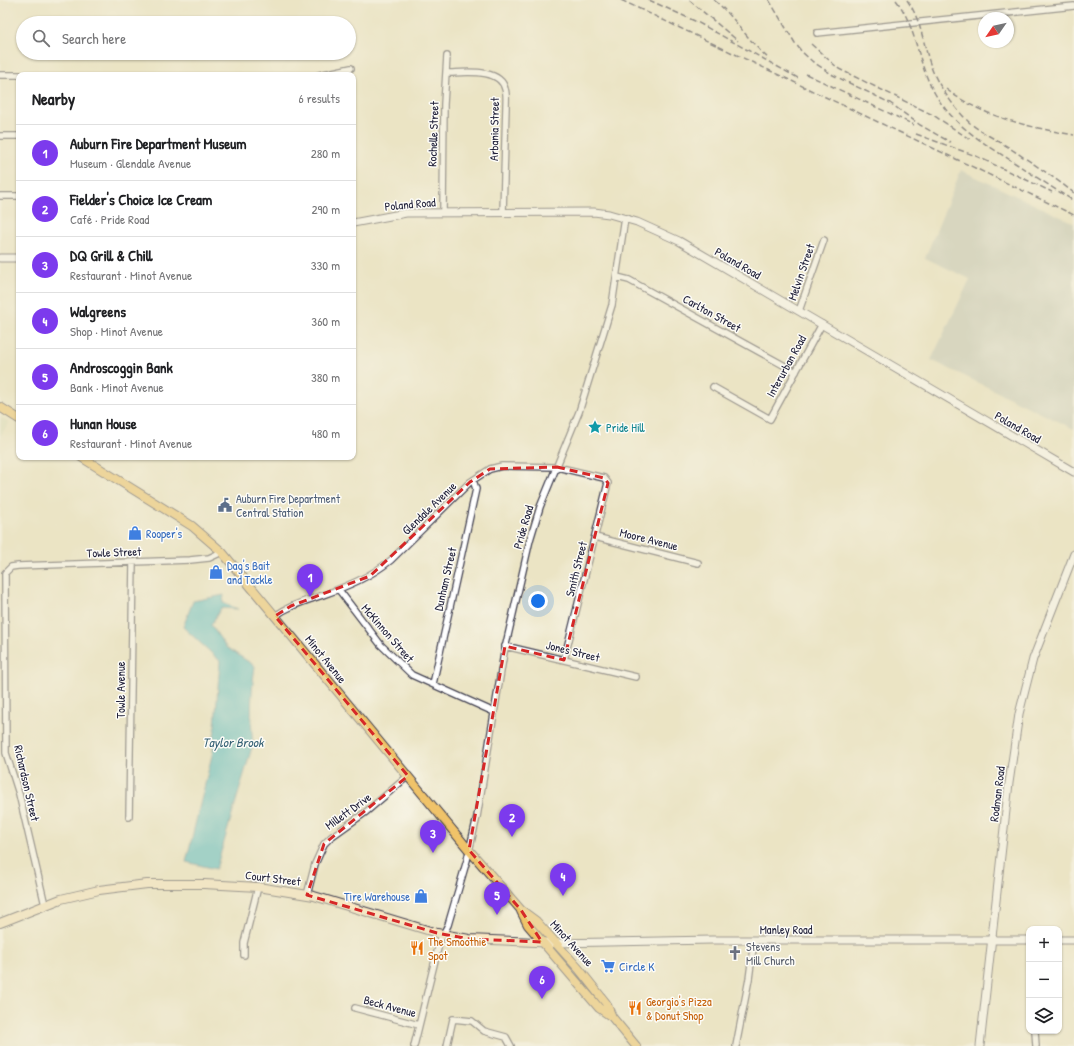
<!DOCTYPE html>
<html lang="en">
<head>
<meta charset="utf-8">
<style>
	:root { --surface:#fff; --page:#f6f6f6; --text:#202124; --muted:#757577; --line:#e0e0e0; --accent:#7c3aed }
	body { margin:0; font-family:"Patrick Hand",sans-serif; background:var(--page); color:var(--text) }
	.controls { position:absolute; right:12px; bottom:12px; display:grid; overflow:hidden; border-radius:8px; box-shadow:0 1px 3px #0004 }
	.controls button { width:36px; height:36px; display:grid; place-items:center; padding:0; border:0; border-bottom:1px solid var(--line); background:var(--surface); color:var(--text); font:20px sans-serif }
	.compass { position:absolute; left:978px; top:12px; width:36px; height:36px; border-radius:50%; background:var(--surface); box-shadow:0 1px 3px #0004; rotate:236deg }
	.you { position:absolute; left:538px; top:601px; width:14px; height:14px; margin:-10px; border:3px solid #fff; border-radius:50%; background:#1a73e8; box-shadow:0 0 0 6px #1a73e833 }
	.badge { display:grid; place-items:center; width:26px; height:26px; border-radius:50%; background:var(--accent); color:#fff; font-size:13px; font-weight:700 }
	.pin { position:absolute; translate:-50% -33px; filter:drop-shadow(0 1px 2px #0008) }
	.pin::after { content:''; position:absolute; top:21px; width:14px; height:12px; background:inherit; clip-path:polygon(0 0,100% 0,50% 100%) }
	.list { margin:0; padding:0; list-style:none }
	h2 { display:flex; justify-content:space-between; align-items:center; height:52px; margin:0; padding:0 16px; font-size:17px }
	h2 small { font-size:13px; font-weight:400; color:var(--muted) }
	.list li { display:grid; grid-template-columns:26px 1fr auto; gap:12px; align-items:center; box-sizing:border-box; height:56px; padding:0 16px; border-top:1px solid var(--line) }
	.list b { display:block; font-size:15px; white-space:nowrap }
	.list p { margin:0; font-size:13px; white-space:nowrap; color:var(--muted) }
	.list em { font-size:13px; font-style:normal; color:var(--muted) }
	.icon { flex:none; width:22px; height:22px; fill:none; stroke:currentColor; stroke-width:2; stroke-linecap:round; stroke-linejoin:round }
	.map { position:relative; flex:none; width:1074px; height:1046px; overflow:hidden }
	.search { position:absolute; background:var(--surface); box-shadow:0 1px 3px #0004; left:16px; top:16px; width:340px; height:44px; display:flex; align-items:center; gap:10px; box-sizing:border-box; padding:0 14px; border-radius:22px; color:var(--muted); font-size:15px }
	.panel { position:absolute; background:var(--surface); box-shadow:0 1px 3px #0004; left:16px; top:72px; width:340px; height:388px; border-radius:8px }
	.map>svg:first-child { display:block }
</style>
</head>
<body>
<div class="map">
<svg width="1074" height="1046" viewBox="0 0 1074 1046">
	<rect width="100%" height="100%" fill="#fdfcf7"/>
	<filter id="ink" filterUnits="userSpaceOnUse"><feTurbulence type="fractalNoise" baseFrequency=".025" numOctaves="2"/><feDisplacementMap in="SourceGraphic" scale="8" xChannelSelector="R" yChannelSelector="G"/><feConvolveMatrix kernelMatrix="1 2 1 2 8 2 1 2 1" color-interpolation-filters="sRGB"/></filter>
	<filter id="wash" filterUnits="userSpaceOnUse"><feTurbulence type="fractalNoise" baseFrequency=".012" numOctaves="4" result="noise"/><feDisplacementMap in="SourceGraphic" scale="16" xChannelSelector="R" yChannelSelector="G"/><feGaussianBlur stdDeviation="0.9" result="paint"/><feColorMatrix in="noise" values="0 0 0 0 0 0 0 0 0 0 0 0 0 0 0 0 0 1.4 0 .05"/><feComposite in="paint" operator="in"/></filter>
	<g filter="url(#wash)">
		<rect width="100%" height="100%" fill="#ebe4c4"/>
		<path fill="#d7dab9" d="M0,417l9,5 -9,15z"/>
		<path fill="#c1c6b9" d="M961,170l113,53v206l-143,-69 39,-81 -45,-21z"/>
		<path fill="#4dbac8" stroke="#386e82" d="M224,595l-1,8 15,6 -17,-1 -10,17 15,22 29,19c-4,27 -5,51 -2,78l-37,125 -30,-7 27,-111 7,-90 -37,-34 10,-26z"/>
	</g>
	<g filter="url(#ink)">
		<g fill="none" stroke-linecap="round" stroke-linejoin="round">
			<defs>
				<path id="minor" d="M817,33l257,-27
					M446,73c17,0 54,-6 59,16 2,5 1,12 1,18l-3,105
					M0,75h19
					M319,75l32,-7
					M0,136h19
					M0,196h19
					M443,212l1,-108 3,-48
					M617,277l12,3 167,92
					M799,311l25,-71
					M713,387l57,32 52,-95
					M595,537l103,26
					M339,590l42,55 31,30 82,37
					M275,616c15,-11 31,-15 48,-21 25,-9 47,-18 68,-35l79,-78 20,-13 12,-3 55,1 47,11 4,5 -44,177
					M505,646l131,31
					M433,684l43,-195 -3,-9
					M129,817l4,-255
					M307,895l8,-31 9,-20 7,-7 35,-25 42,-36
					M45,905l-26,-111 -13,-41 -1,-180 6,-6 7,-1 172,-6 19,-2 13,-6
					M244,955v-12l14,-56
					M355,1008l64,17
					M1035,1031l1,15
					M414,1046l26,-106 8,-15 19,-65 10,-43 27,-164 26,-113 10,-33 39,-95 33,-107 13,-87
					M447,1046l6,-27 19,2 12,10 22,6 5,9
					M736,1046l13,-67 5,-38"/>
				<path id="tertiary" d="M353,223l53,-10 188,-1 15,2 28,8 42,19 395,231
					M0,258h19
					M1059,940h15
					M556,943l156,-3h317
					M980,1046l29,-263 10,-69 14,-55 41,-105"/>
				<path id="secondary" d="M0,923l61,-24 38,-9 48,-6h57l54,3 56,9 123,37 32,6 87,4"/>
				<path id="primary" d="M0,407l19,12
					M81,457l111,69 30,26 247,298 52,60 15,11 43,48 27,34 6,14
					M521,911l7,14 71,83 13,9 24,29"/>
			</defs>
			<use href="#minor" stroke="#403f50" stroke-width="8"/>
			<use href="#tertiary" stroke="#403f50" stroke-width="9"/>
			<use href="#secondary" stroke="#403f50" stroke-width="10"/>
			<use href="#primary" stroke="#403f50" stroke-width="10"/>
			<use href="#minor" stroke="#fff" stroke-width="5.5"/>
			<use href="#tertiary" stroke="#fff" stroke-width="7"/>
			<use href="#secondary" stroke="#f9e7c3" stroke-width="8"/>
			<use href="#primary" stroke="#f0c369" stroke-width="8"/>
			<path stroke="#22223b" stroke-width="1.5" stroke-dasharray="6 3" stroke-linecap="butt" d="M621,0l453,215
				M649,0l48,22 101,56
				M689,0l49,41
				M714,0c21,17 34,41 54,58
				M769,0l26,43 7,9 11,10 20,13 57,28 30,22 30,17
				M896,0c21,27 21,63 38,92 18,33 51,52 81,71 20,13 39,26 59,38
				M907,0c18,25 16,56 31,82 9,15 20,30 32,41 13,11 30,18 44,28 20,13 41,27 60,42
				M811,44l28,25 94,46 38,25
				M806,74l108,51
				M946,89c36,28 83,38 128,46
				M916,134l60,22 76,36"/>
		</g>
	</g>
	<path d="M0 0H1074V1046H0ZM557,467l47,11 4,5 -44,177 -59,-14 -36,204 52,60 21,32 -73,-3 -32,-6 -130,-38 17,-51 84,-68 -133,-160 16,-10 79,-30 100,-94 20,-13z" fill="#ebe4c4" fill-opacity=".55" fill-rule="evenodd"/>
	<path fill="none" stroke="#d62828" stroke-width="3" stroke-dasharray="8 5" stroke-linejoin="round" d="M557,467l47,11 4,5 -44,177 -59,-14 -36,204 52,60 21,32 -73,-3 -32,-6 -130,-38 17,-51 84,-68 -133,-160 16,-10 79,-30 100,-94 20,-13z"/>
	<defs>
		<symbol id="sight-bare" viewBox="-9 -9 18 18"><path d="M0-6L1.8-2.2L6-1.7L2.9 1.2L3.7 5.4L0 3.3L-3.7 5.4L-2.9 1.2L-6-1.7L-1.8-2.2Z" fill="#0f9aa8" stroke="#fdfcf7" stroke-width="2.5" paint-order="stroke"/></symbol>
		<symbol id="civic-bare" viewBox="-9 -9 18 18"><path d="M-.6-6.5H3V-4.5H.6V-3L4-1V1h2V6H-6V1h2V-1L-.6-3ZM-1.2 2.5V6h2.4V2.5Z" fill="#5c6f8a" stroke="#fdfcf7" stroke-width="2.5" paint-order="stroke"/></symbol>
		<symbol id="shop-bare" viewBox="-9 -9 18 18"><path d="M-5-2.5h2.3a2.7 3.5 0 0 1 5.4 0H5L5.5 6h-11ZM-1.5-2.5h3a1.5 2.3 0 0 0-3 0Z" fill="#3f7fe0" stroke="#fdfcf7" stroke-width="2.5" paint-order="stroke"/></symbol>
		<symbol id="restaurant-bare" viewBox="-9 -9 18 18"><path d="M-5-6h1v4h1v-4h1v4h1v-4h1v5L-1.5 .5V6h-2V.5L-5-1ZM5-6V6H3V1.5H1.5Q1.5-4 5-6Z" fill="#e8710a" stroke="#fdfcf7" stroke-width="2.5" paint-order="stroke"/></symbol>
		<symbol id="church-bare" viewBox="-9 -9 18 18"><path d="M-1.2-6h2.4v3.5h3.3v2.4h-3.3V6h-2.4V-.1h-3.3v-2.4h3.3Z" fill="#6b7280" stroke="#fdfcf7" stroke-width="2.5" paint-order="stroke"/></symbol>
		<symbol id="supermarket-bare" viewBox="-9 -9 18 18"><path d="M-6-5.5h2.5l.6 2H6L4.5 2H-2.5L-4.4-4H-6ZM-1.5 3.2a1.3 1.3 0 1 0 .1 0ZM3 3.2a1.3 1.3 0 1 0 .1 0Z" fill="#3f7fe0" stroke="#fdfcf7" stroke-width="2.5" paint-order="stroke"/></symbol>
	</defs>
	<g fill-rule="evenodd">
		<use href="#sight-bare" x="585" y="417" width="20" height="20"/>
		<use href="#civic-bare" x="215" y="495" width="20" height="20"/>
		<use href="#shop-bare" x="125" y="523" width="20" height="20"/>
		<use href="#shop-bare" x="206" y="562" width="20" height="20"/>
		<use href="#shop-bare" x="411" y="886" width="20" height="20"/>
		<use href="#restaurant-bare" x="407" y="938" width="20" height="20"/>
		<use href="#church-bare" x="725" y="943" width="20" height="20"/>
		<use href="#supermarket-bare" x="598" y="956" width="20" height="20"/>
		<use href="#restaurant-bare" x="625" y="998" width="20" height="20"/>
	</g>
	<g text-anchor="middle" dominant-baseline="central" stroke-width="3" stroke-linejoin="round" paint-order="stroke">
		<g font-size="12" fill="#22223b" stroke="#fdfcf7">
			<text transform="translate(494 129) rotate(-89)">Arbania Street</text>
			<text transform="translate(433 134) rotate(-88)">Rochelle Street</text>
			<text transform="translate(410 204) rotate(-5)">Poland Road</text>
			<text transform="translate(738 263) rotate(30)">Poland Road</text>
			<text transform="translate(801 272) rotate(-71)">Melvin Street</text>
			<text transform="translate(712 313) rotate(29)">Carlton Street</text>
			<text transform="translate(786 366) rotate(-61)">Interurban Road</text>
			<text transform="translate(1018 427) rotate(30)">Poland Road</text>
			<text transform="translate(429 508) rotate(-44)">Glendale Avenue</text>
			<text transform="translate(523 527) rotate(-74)">Pride Road</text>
			<text transform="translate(649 539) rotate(14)">Moore Avenue</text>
			<text transform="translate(114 552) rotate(-2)">Towle Street</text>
			<text transform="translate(576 569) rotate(-76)">Smith Street</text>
			<text transform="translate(445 579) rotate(-77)">Dunham Street</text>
			<text transform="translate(388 633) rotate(49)">McKinnon Street</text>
			<text transform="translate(573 651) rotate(14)">Jones Street</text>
			<text transform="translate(326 659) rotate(51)">Minot Avenue</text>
			<text transform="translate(120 690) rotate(-90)">Towle Avenue</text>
			<text transform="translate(27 783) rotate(77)">Richardson Street</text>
			<text transform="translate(997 794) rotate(-83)">Rodman Road</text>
			<text transform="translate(348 811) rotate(-36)">Millett Drive</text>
			<text transform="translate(273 878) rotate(7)">Court Street</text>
			<text x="786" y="929">Manley Road</text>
			<text transform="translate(572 943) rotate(48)">Minot Avenue</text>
			<text transform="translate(390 1006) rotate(15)">Beck Avenue</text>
		</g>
		<g font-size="12" fill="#0d838f" stroke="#fdfcf7" text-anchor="start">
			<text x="606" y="427">Pride Hill</text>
		</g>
		<g font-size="12" fill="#4e5e75" stroke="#fdfcf7" text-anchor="start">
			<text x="236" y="498">Auburn Fire Department<tspan x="236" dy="14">Central Station</tspan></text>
		</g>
		<g font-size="12" fill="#366cbe" stroke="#fdfcf7" text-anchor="start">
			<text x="146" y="533">Rooper's</text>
			<text x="227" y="565">Dag's Bait<tspan x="227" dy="14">and Tackle</tspan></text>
			<text x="410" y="896" text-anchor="end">Tire Warehouse</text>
			<text x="619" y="966">Circle K</text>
		</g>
		<g font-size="12" fill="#c56008" stroke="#fdfcf7" text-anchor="start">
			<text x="428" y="941">The Smoothie<tspan x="428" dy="14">Spot</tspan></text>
			<text x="646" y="1001">Georgio's Pizza<tspan x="646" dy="14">&amp; Donut Shop</tspan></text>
		</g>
		<g font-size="12" fill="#5b616d" stroke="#fdfcf7" text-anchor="start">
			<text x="746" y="946">Stevens<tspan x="746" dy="14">Mill Church</tspan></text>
		</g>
		<g font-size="13" font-style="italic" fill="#335f73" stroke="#fdfcf7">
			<text x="233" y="742">Taylor Brook</text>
		</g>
	</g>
</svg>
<div class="controls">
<button>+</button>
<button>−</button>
<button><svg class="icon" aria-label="layers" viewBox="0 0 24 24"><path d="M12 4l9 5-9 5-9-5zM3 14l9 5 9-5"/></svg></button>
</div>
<svg class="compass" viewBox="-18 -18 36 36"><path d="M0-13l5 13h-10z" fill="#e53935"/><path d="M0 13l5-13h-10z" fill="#757577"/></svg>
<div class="you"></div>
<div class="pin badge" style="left:310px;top:597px">1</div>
<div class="pin badge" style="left:512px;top:837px">2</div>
<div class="pin badge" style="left:433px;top:853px">3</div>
<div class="pin badge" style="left:563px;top:896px">4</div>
<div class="pin badge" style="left:497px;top:915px">5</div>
<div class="pin badge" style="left:542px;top:999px">6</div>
<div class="search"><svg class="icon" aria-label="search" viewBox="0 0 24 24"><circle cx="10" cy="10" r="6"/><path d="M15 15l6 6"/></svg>Search here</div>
<section class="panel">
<h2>Nearby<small>6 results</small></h2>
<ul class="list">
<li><span class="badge">1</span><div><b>Auburn Fire Department Museum</b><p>Museum · Glendale Avenue</p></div><em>280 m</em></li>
<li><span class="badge">2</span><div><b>Fielder's Choice Ice Cream</b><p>Café · Pride Road</p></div><em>290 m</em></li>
<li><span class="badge">3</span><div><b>DQ Grill &amp; Chill</b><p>Restaurant · Minot Avenue</p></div><em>330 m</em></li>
<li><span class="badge">4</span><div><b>Walgreens</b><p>Shop · Minot Avenue</p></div><em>360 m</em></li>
<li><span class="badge">5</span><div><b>Androscoggin Bank</b><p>Bank · Minot Avenue</p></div><em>380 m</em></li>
<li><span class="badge">6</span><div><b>Hunan House</b><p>Restaurant · Minot Avenue</p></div><em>480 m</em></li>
</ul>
</section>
</div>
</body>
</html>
